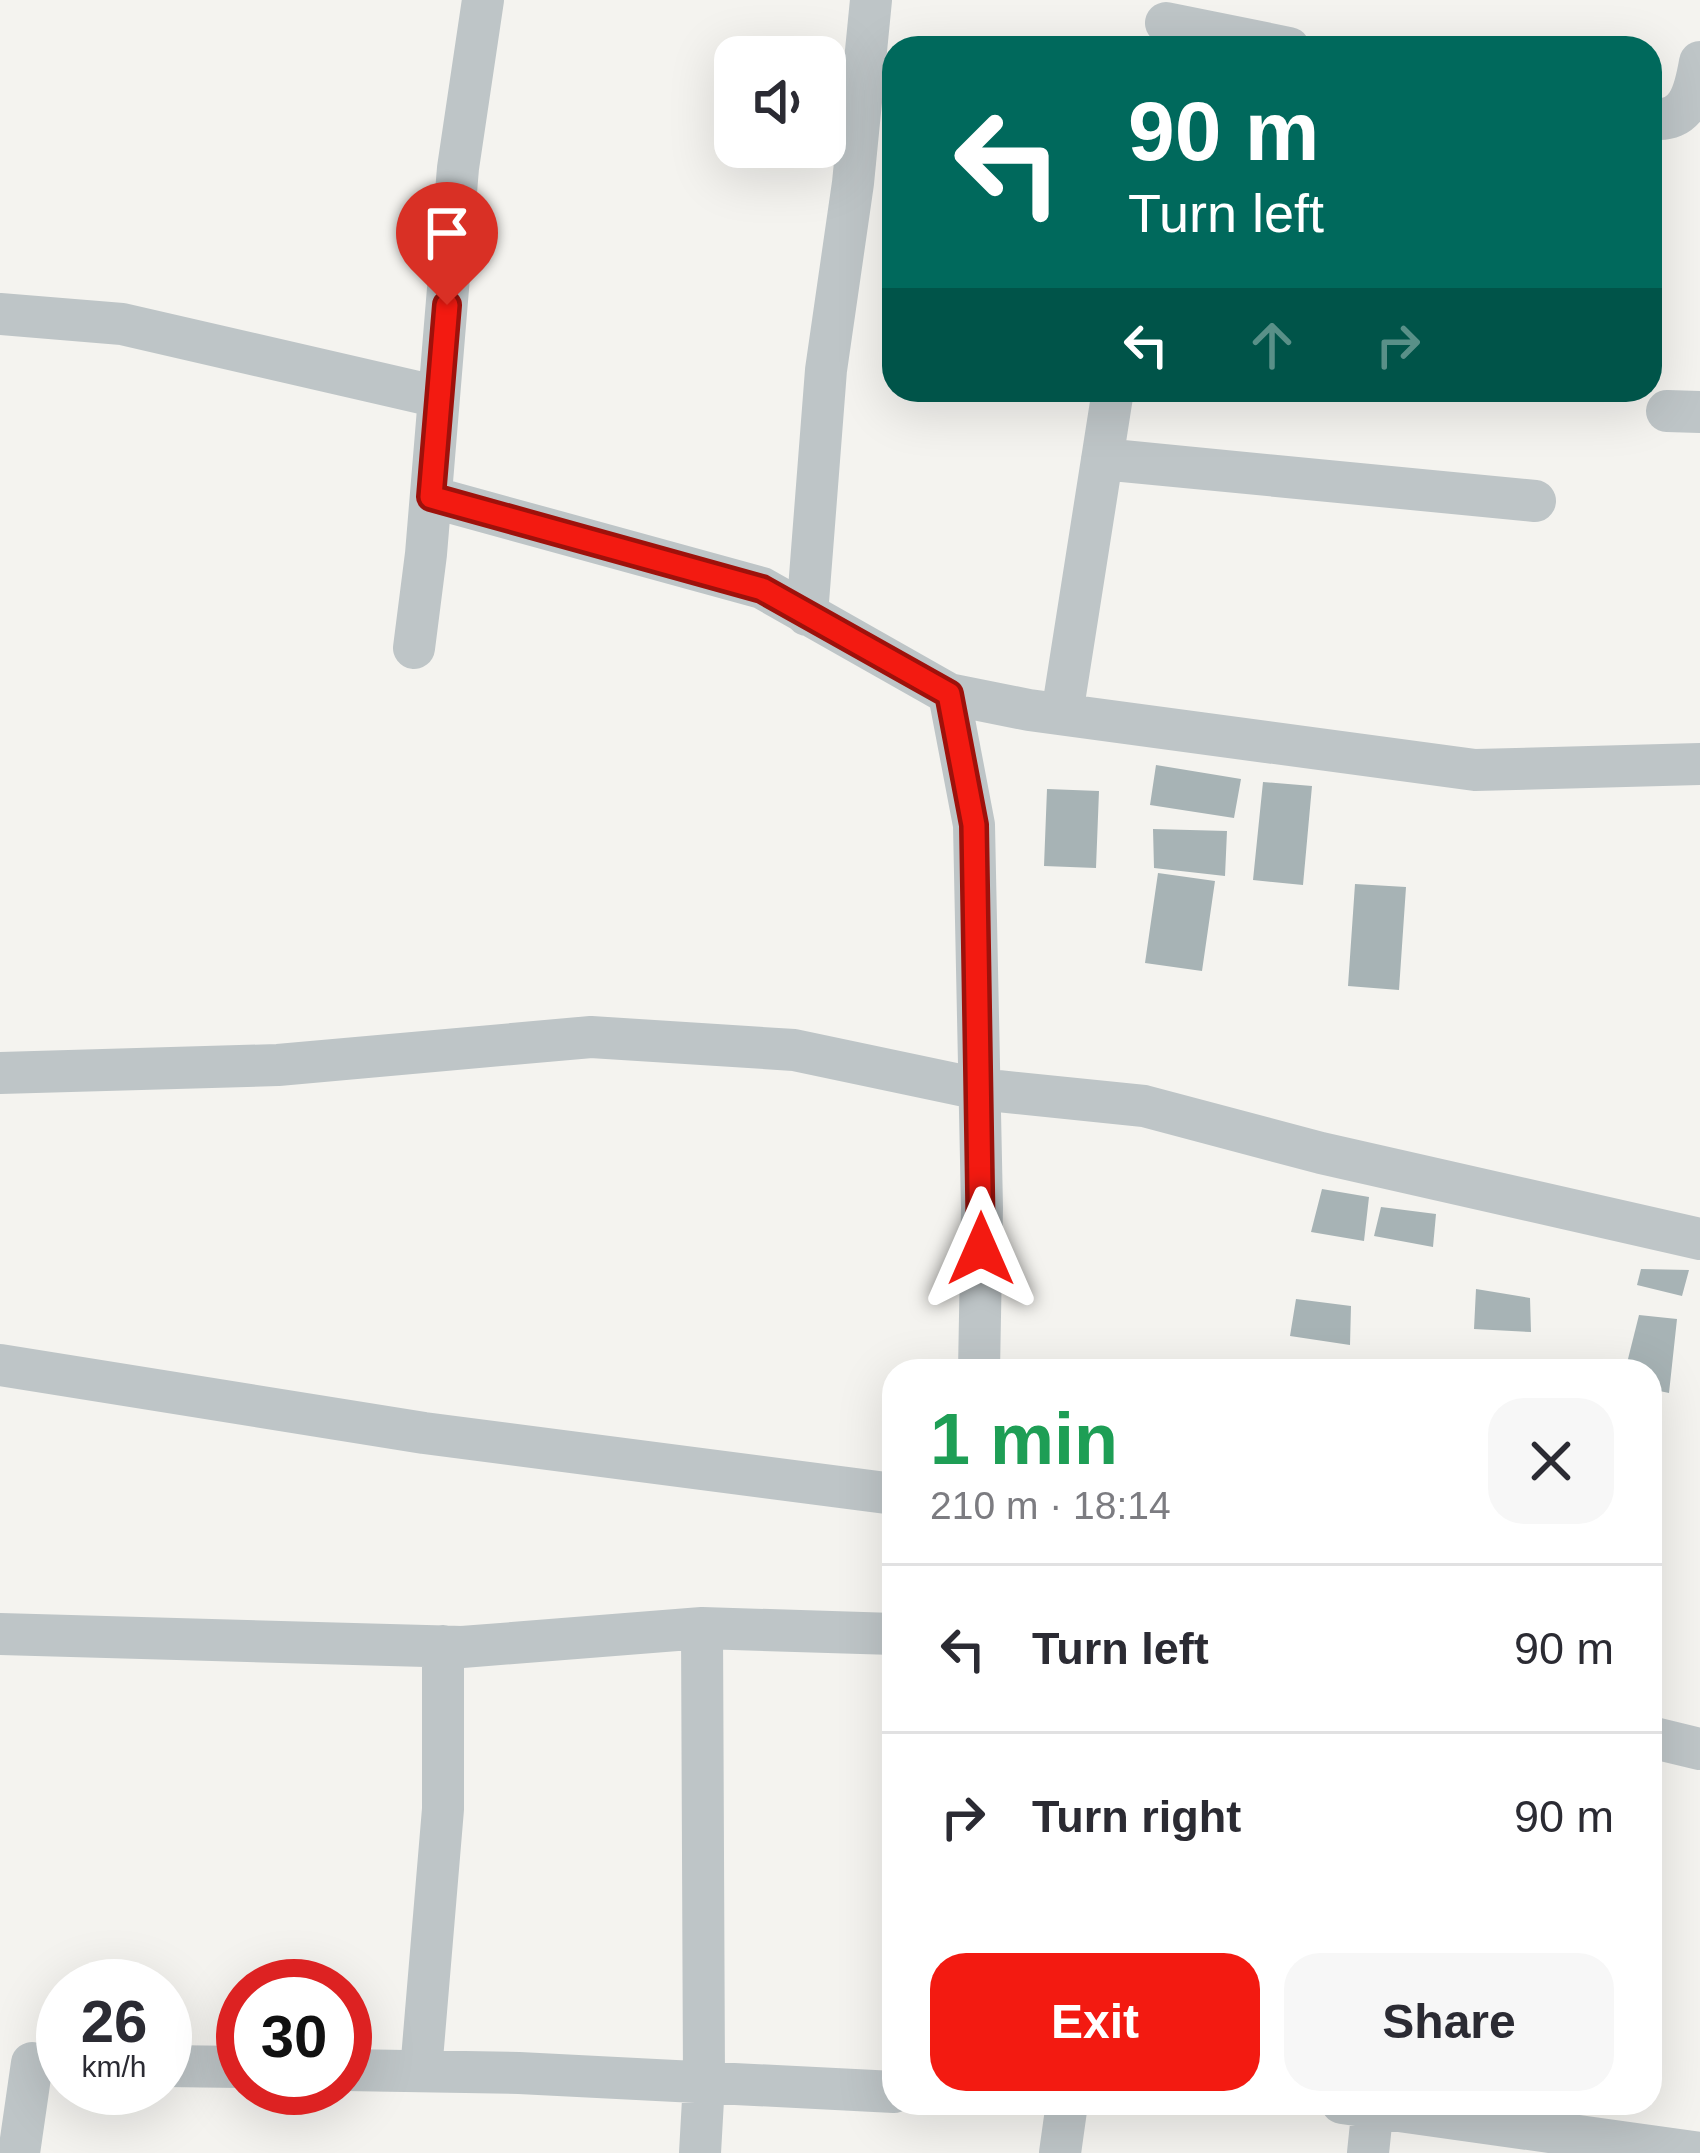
<!DOCTYPE html>
<html lang="en">
<head>
<meta charset="utf-8">
<style>
  body { margin:0; font-family:Helvetica,sans-serif; background:#f7f7f7; color:#2b2b33; height:100vh; display:flex; flex-direction:column; font-size:45px; white-space:nowrap }
  * { box-sizing:border-box; margin:0 }
  p { font-size:39px; color:#7c7c81 }
  .icon { flex:none; width:66px; height:66px; fill:none; stroke:currentColor; stroke-width:2; stroke-linecap:round; stroke-linejoin:round }
  .map { position:relative; flex:1; overflow:hidden }
  .panel { position:absolute; left:882px; top:1359px; width:780px; height:756px; display:flex; flex-direction:column; background:#fff; border-radius:36px; box-shadow:0 12px 48px #0002 }
  .panel>* { flex:none }
  .banner { position:absolute; left:882px; top:36px; width:780px; height:366px; border-radius:36px; box-shadow:0 12px 48px #0002; background:#00695c; color:#fff; overflow:hidden }
  .fabs { position:absolute; left:714px; top:36px; display:grid; gap:24px }
  .fabs a { display:grid; place-items:center; width:132px; height:132px; border-radius:24px; background:#fff; box-shadow:0 12px 48px #0002; font-size:60px }
  .speed { position:absolute; left:36px; top:1959px; display:flex; gap:24px; font-size:60px; font-weight:700; text-align:center }
  .speed>* { display:grid; place-content:center; width:156px; height:156px; border-radius:50%; background:#fff; box-shadow:0 12px 48px #0002; line-height:1 }
  .speed small { font-size:30px; font-weight:400 }
  .speed .limit { border:18px solid #d22; background:#fff; color:#111 }
  .pin { position:absolute; display:grid; place-items:center; width:102px; height:102px; color:#fff; margin:-123px -51px; border-radius:50% 50% 50% 0; rotate:-45deg; box-shadow:0 0 12px #0007 }
  .pin .icon { rotate:45deg }
  .me { position:absolute; width:132px; margin:-66px; rotate:0deg; stroke-linejoin:round; filter:drop-shadow(0 0 9px #0008) }
  .turn { display:flex; align-items:center; gap:42px; height:252px; padding:0 48px; font-size:54px }
  .turn .icon { width:156px; height:156px; stroke-width:2.5 }
  .turn b { display:block; font-size:84px; line-height:102px }
  .lanes { display:flex; align-items:center; height:114px; padding:0 48px; background:#0003; justify-content:center; gap:60px; direction:ltr }
  .lanes .off { opacity:.35 }
  .round { display:grid; place-items:center; flex:none; width:126px; height:126px; border-radius:36px; background:#f7f7f7 }
  .head { display:flex; align-items:center; justify-content:space-between; height:204px; padding:0 48px }
  h1 { font-size:72px; font-weight:800; line-height:90px; color:#1e9e55 }
  .button { display:flex; gap:24px; margin-top:auto; padding:24px 48px }
  .button a { flex:1; height:138px; border-radius:36px; background:#f31a11; color:#fff; font-size:48px; font-weight:800; line-height:138px; text-align:center }
  .button a+a { background:#f7f7f7; color:#2b2b33 }
  ul { padding:0; list-style:none }
  li { display:flex; align-items:center; gap:36px; height:168px; padding:0 48px; border-top:3px solid #e1e1e2 }
  li div { flex:1 }
  li b { display:block; font-size:45px }
  li em { font-style:normal }
  .map>svg:first-child { display:block }
  .building { fill:#a7b3b5 }
  .lines { fill:none; stroke-linecap:round; stroke-linejoin:round }
  .minor { stroke:#bec5c7; stroke-width:42 }
  .route-casing { stroke:#9e110b; stroke-width:30 }
  .route { stroke:#f31a11; stroke-width:21 }
</style>
</head>
<body>
<div class="map">
<svg width="1700" height="2153" viewBox="0 0 1700 2153">
  <rect width="100%" height="100%" fill="#f4f3ef"/>
  <path class="building" d="M1156,765L1241,779L1234,818L1150,805Z
    M1263,782L1312,786L1303,885L1253,880Z
    M1047,789L1099,791L1096,868L1044,866Z
    M1153,829L1227,831L1225,876L1154,868Z
    M1158,873L1215,881L1202,971L1145,963Z
    M1355,884L1406,887L1399,990L1348,986Z
    M1322,1189L1369,1197L1364,1241L1311,1232Z
    M1381,1207L1436,1214L1433,1247L1374,1236Z
    M1641,1269L1689,1270L1682,1296L1637,1285Z
    M1476,1289L1530,1298L1531,1332L1474,1329Z
    M1296,1299L1351,1306L1350,1345L1290,1336Z
    M1639,1315L1677,1319L1669,1393L1650,1389V1371H1625Z"/>
  <g class="lines">
    <path class="minor" d="M1166,23L1289,48
      M1650,118C1688,125 1695,91 1700,62
      M0,314L122,324L439,397
      M1667,411L1700,412
      M1102,459L1535,501
      M431,497L762,588L949,694L974,825L982,1208L979,1371
      M807,615L826,370L853,183L871,0
      M414,648L426,554L458,168L483,0
      M949,694L1029,710L1475,770L1700,764
      M1062,714L1113,390
      M0,1073L278,1065L591,1037L794,1050L979,1089L1144,1106L1321,1153L1700,1239
      M0,1365L424,1433L894,1494
      M0,1634L462,1647L702,1628L894,1634
      M1650,1737L1700,1749
      M165,2066L243,2067
      M345,2070L519,2073L894,2092
      M421,2071L443,1809V1646
      M1342,2103L1700,2153
      M19,2153L32,2063
      M700,2153L704,2082L702,1628
      M1060,2153L1067,2103
      M1368,2153L1373,2105"/>
  </g>
  <g class="lines">
    <g class="route-casing">
      <path id="route" d="M447,305L431,497L762,589L949,694L974,825L981,1249"/>
    </g>
    <use href="#route" class="route"/>
  </g>
</svg>
<div class="fabs">
<a><svg class="icon" aria-label="sound" viewBox="0 0 24 24"><path d="M4 9h4l5-4v14l-5-4H4zM17 9q2 3 0 6"/></svg></a>
</div>
<div class="speed"><div>26<small>km/h</small></div><div class="limit">30</div></div>
<div class="pin" style="left:447px;top:305px;background:#d93025"><svg class="icon" aria-label="arrive" viewBox="0 0 24 24"><path d="M6 21V4h12l-3 4 3 4H6"/></svg></div>
<svg class="me" style="left:981px;top:1249px" viewBox="-20 -20 40 40"><path d="M0-17L14 15 0 8-14 15z" fill="#f31a11" stroke="#fff" stroke-width="4"/></svg>
<div class="banner">
<div class="turn"><svg class="icon" aria-label="left" viewBox="0 0 24 24"><path d="M17 20v-9H6M10 6l-5 5 5 5"/></svg><div><b>90 m</b>Turn left</div></div>
<div class="lanes"><svg class="icon" aria-label="left" viewBox="0 0 24 24"><path d="M17 20v-9H6M10 6l-5 5 5 5"/></svg><svg class="icon off" aria-label="ahead" viewBox="0 0 24 24"><path d="M12 20V5M6 11l6-6 6 6"/></svg><svg class="icon off" aria-label="right" viewBox="0 0 24 24"><path d="M7 20v-9h11M14 6l5 5-5 5"/></svg></div>
</div>
<section class="panel">
<div class="head"><div><h1>1 min</h1><p>210 m · 18:14</p></div><a class="round"><svg class="icon" aria-label="close" viewBox="0 0 24 24"><path d="M6 6l12 12M18 6L6 18"/></svg></a></div>
<ul>
<li><svg class="icon" aria-label="left" viewBox="0 0 24 24"><path d="M17 20v-9H6M10 6l-5 5 5 5"/></svg><div><b>Turn left</b></div><em>90 m</em></li>
<li><svg class="icon" aria-label="right" viewBox="0 0 24 24"><path d="M7 20v-9h11M14 6l5 5-5 5"/></svg><div><b>Turn right</b></div><em>90 m</em></li>
</ul>
<div class="button"><a>Exit</a><a>Share</a></div>
</section>
</div>
</body>
</html>
